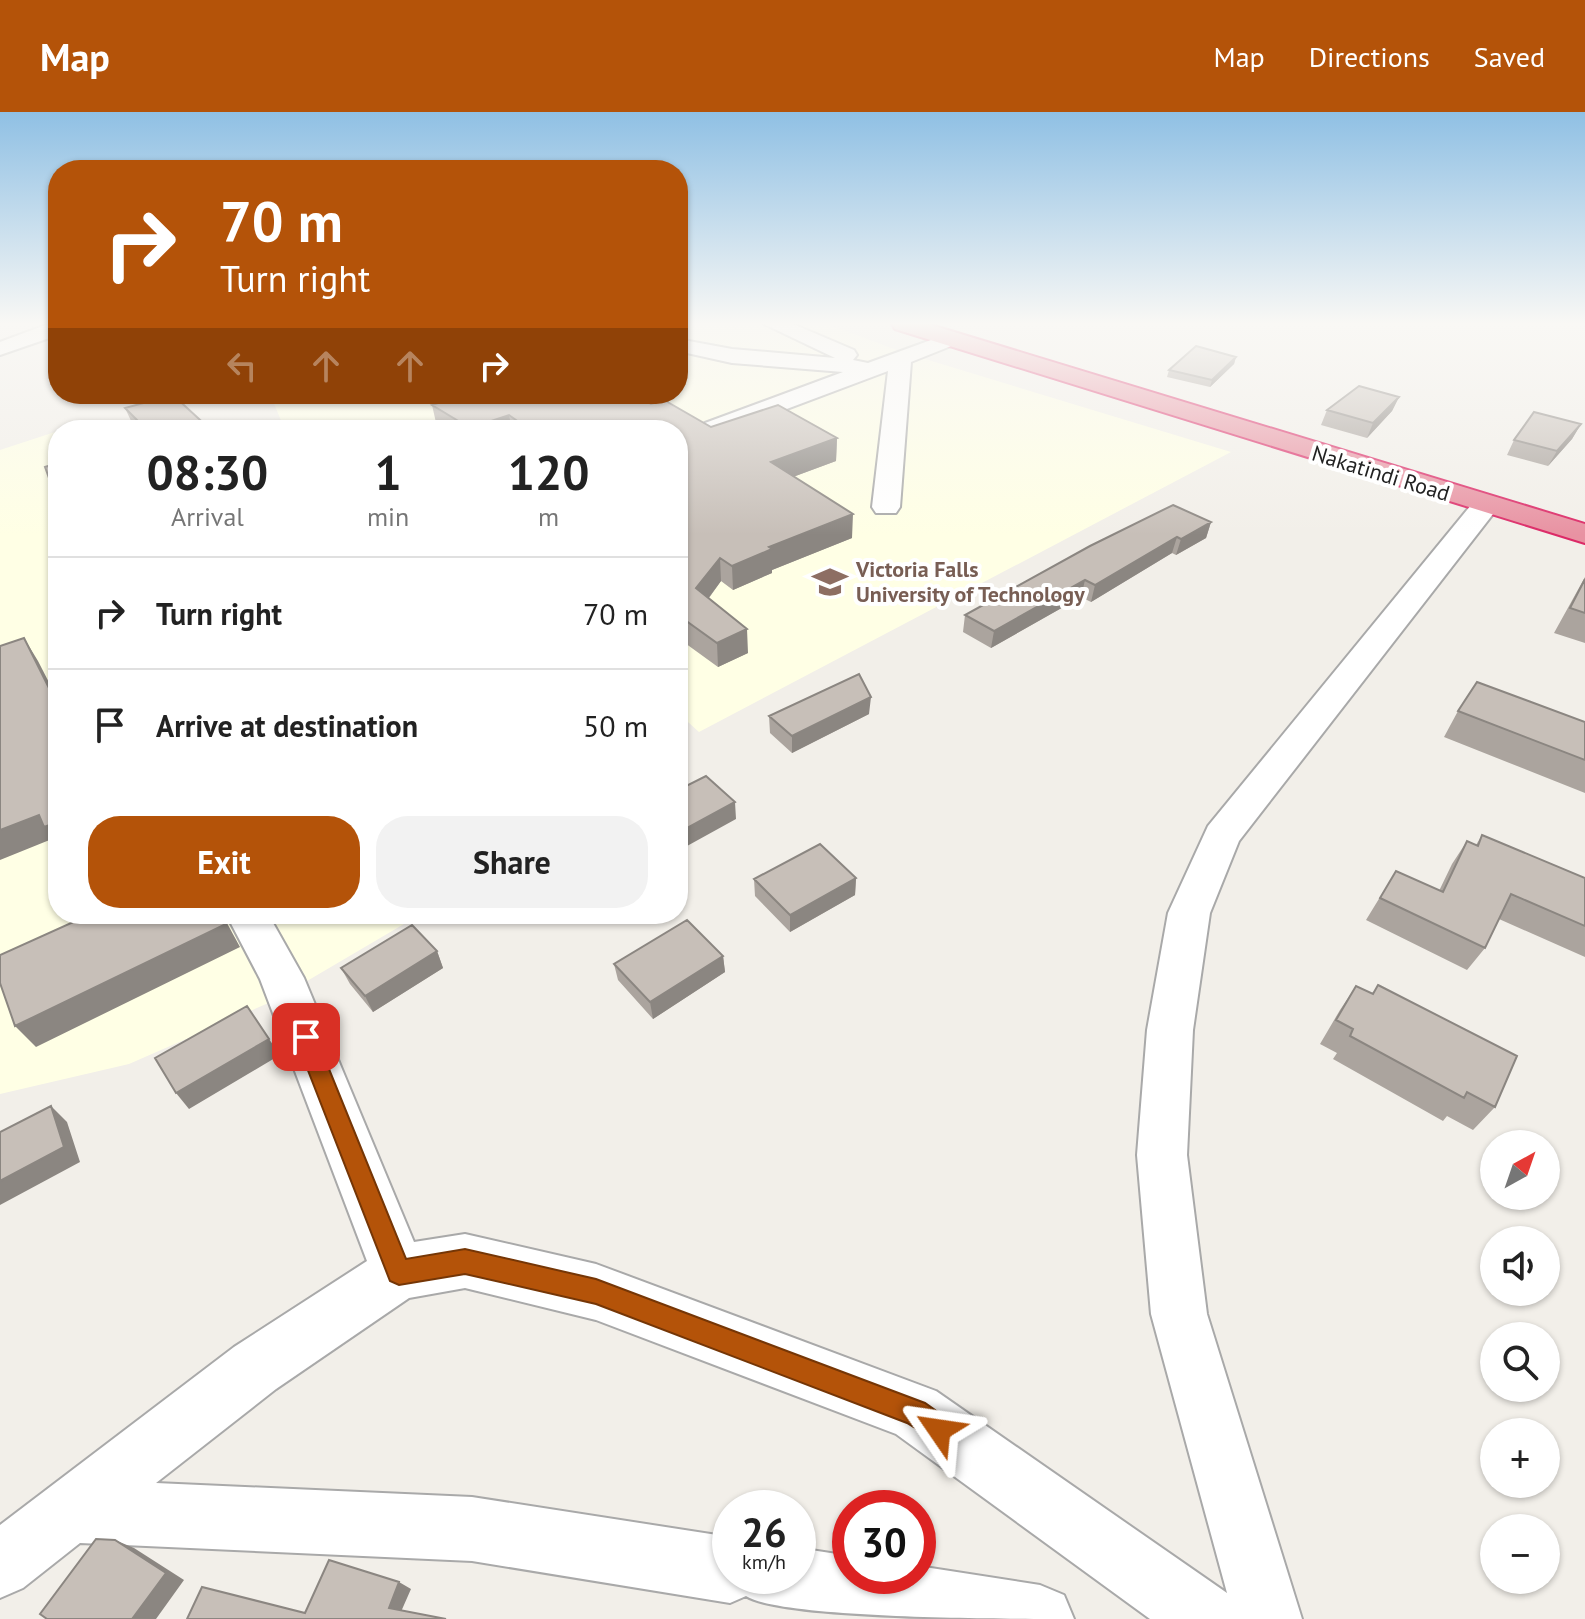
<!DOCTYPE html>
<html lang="en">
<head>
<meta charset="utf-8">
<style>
  body { margin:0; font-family:"PT Sans",sans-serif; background:#f2f2f2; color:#222; height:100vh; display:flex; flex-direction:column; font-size:30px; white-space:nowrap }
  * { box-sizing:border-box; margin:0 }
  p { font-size:26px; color:#767676 }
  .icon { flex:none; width:44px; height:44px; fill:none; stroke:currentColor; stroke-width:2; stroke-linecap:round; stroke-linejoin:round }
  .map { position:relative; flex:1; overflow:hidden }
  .side { position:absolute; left:48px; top:308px; width:640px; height:504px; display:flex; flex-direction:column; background:#fff; border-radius:32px; box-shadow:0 2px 6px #0004 }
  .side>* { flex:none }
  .hud { position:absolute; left:48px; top:48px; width:640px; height:244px; border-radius:32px; box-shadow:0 2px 6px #0004; background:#b45309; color:#fff; overflow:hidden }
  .needle { width:52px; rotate:40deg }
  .tools { position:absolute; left:1480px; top:1018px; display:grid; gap:16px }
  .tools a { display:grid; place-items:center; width:80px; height:80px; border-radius:50%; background:#fff; box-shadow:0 2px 6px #0004; font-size:40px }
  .speed { position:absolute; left:712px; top:1378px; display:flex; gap:16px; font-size:40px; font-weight:700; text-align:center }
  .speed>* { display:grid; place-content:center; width:104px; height:104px; border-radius:50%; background:#fff; box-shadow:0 2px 6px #0004; line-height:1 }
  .speed small { font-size:20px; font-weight:400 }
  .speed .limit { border:12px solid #d22; background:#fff; color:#111 }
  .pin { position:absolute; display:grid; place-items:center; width:68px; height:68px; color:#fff; margin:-34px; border-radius:16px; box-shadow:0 4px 12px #0006 }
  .me { position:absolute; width:88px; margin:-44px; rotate:302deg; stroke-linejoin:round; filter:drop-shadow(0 0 6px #0008) }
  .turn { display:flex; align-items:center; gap:28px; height:168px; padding:0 40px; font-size:36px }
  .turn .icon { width:104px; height:104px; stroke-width:2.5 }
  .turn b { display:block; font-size:56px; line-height:68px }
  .lanes { display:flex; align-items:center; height:76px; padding:0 40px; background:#0003; justify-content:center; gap:40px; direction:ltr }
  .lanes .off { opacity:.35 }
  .eta { display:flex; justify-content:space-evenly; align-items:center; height:136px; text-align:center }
  .eta b { font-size:48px; font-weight:700; line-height:56px }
  .button { display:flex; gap:16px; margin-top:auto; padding:16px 40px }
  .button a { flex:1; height:92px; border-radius:32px; background:#b45309; color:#fff; font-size:32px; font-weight:700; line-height:92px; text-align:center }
  .button a+a { background:#f2f2f2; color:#222 }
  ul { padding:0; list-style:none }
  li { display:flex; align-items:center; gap:24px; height:112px; padding:0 40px; border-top:2px solid #e0e0e0 }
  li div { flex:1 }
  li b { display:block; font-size:30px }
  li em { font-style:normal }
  header { display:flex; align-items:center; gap:48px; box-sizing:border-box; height:112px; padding:0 40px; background:#b45309; color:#fff }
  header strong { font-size:38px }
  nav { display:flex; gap:44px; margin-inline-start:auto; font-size:28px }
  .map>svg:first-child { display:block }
  .education { fill:#ffffe5 }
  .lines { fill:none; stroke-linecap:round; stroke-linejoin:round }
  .minor-casing { stroke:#a9a9a9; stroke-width:4 }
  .highway-casing { stroke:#dc2a67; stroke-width:4 }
  .minor { fill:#fff; fill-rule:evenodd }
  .highway { fill:#e892a2; fill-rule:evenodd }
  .wall { fill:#aba49e }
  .shaded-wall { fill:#8b8681 }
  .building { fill:#c7bfb8; stroke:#8b8681; stroke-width:2 }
  .route { fill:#b45309; stroke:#753606; stroke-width:2 }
  .labels { text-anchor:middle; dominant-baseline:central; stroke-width:8; stroke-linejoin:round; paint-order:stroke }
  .far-street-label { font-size:22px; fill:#222; stroke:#fff }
  .far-education-label { font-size:22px; font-weight:bold; fill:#785e54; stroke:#fff; text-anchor:start }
</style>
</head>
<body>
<header>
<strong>Map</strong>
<nav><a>Map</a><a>Directions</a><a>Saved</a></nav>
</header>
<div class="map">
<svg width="1585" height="1507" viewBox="0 0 1585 1507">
  <rect width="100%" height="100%" fill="#f2efe9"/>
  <path class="education" d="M678,212H827L902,240L1231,340L699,620L678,601V318H285L270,282H678Z
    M58,319V802H421L273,889L129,952L0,982V338Z"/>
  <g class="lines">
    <g class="minor-casing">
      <path id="minor" d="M48,212H58V223L0,243V230Z
        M764,212H793L854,238L857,243L853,248L868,251L942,224H956L960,228L956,232L911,250L900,395L896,401H876L872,395L888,259L723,321H705L702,316L705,311L843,260L732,251L678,239V227L732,237L835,246Z
        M1486,385L1496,387L1500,393L1239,729L1210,801L1193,918L1187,1043L1207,1202L1302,1507H1150L896,1322L596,1208L465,1176L409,1186L276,1277L156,1371L472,1385L730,1425V1464H798V1436L850,1444V1464H918V1454L1040,1473L1064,1483L1074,1507C1015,1507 780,1507 746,1484L730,1491L472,1449L80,1431L23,1476L0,1486V1413L234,1235L367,1149L260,867L226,802H268L304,866L414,1130L465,1122L596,1152L936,1279L1227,1481L1151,1202L1137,1043L1147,918L1168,801L1208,714L1476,387Z"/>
    </g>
    <g class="highway-casing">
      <path id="highway" d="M892,212H928L1585,412V431L895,217Z"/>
    </g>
    <use href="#minor" class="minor"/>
    <use href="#highway" class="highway"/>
  </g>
  <path class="wall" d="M1236,245L1234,252L1210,275L1167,265L1169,258Z
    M1399,285L1392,299L1367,326L1321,313L1327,298Z
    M651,292L711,315L837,326L836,349L793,365L852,426L772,458V461L733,478L721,469L709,486L748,541L718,555L678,526V318H442L437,315L432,293Z
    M125,296L211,318H139L132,311Z
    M1581,312L1572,327L1548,354L1507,343L1514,328Z
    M1211,410L1206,426L1176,443L1172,441L1091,490L1081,485L991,536L963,520L965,503Z
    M1585,465V531L1554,521Z
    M1458,599L1585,610V681L1444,625Z
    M869,602L792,641L770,621L769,604Z
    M1482,723L1585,766V845L1499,807L1485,836L1467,858L1366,808L1396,759L1439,779L1452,752L1467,729L1476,733Z
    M856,766L855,783L790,820L755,784L754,767Z
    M437,839L443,856L373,900L350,872L341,856Z
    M723,844L725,860L653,907L618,868L614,852Z
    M1378,873L1495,995L1473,1018L1447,1004L1443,1009L1333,947L1337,941L1320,932L1340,898L1356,874L1372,882Z"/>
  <path class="shaded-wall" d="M1236,245L1234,252L1210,275L1212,268Z
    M1399,285L1392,299L1367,326L1373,311Z
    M509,303L512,318H470V316Z
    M1581,312L1572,327L1548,354L1557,339Z
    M837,326L836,349L771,373V350Z
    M853,402L852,426L772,458V461L733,478L732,454L769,435Z
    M1211,410L1206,426L1176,443L1181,427Z
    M1177,425L1172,441L1091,490L1095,473Z
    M720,446L721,469L698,500L696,476Z
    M1085,468L1081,485L991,536L994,519Z
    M747,517L748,541L718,555L717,531Z
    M24,526L38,549L58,588V594Z
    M871,585L869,602L792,641V624Z
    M735,690L736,707L678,739V721Z
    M39,703L55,711L58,715V734L52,727L0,748V718Z
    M856,766L855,783L790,820V803Z
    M148,802H154L166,831L150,808Z
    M220,802H222L240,835L36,935L15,914Z
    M533,802H545L535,808Z
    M437,839L443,856L373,900L365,884Z
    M723,844L725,860L653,907L650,890Z
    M269,927L280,943L189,997L176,981Z
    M51,994L67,1010L80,1050L0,1093V1069Z
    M115,1428L134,1436L184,1468L156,1507H132Z
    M399,1470L411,1477L400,1502L389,1496Z"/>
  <path class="building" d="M1196,234L1236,245L1212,268L1169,258Z
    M1359,274L1399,285L1373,311L1327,298Z
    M466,282H634L651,292L664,288L711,315L778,293L837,326L771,350L853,402L769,435L772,437L732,454L720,446L696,476L747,517L717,531L678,503V405L683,403L678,400V318H530L509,303L470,316L432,293Z
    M173,283L211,318H147L125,296Z
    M1534,300L1581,312L1557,339L1514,328Z
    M58,351V391L45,355Z
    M1173,393L1211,410L1181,427L1177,425L1095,473L1085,468L994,519L965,503L1090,434Z
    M1585,467V501L1570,496Z
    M24,526L58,594V718L55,711L44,715L39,703L0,718V534Z
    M859,562L871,585L792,624L769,604Z
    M1477,570L1585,610V648L1458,599Z
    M706,664L735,690L678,721V678Z
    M1482,723L1585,766V814L1511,782L1485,836L1380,786L1396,759L1443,780L1467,729L1478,734Z
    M820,732L856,766L790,803L754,767Z
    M91,802H148L150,808L164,802H220L226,812L15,914L0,871V843Z
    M687,808L723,844L650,890L614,852Z
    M412,813L437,839L365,884L341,856Z
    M1378,873L1517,944L1495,995L1467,980L1464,986L1350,924L1353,917L1336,908L1356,874L1373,882Z
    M247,894L269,927L176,981L155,946Z
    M51,994L64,1035L0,1069V1020Z
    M96,1427L115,1428L166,1461L132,1507H47L40,1502Z
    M329,1448L399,1470L389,1496L446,1507H187L202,1475L305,1501Z"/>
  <linearGradient id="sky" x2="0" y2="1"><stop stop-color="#8fc0e4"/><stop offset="0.5" stop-color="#f9f8f5"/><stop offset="1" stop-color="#f9f8f5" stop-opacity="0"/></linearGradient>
  <rect width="1585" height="423" fill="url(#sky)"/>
  <path class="route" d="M306,916L313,919L316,925L406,1147L465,1137L596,1167L925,1291L949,1308L953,1318L949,1327L939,1331L907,1311L596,1192L465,1162L399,1173L390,1169L295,925L298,919Z"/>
  <defs>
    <g id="university-bare" transform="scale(2.76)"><path d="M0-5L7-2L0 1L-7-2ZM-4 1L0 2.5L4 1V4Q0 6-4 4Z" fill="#8d6e63" stroke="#fff" stroke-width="2.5" paint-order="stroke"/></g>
  </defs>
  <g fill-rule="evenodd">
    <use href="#university-bare" x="830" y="470"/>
  </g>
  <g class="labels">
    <g class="far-street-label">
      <text transform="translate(1381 361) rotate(17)">Nakatindi Road</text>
    </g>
    <g class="far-education-label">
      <text x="856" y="457">Victoria Falls<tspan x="856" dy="25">University of Technology</tspan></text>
    </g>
  </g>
</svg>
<div class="tools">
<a><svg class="needle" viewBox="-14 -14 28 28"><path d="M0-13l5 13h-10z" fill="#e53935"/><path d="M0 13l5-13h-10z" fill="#767676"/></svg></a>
<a><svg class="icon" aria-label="sound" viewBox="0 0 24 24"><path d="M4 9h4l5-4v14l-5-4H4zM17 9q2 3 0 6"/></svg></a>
<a><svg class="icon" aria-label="search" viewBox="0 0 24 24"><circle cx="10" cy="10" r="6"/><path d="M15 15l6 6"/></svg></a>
<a>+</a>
<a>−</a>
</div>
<div class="speed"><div>26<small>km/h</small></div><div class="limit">30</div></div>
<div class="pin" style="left:306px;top:925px;background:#d93025"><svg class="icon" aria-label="arrive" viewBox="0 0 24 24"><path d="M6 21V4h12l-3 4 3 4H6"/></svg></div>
<svg class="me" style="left:939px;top:1318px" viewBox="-20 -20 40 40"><path d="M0-17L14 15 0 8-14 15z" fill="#b45309" stroke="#fff" stroke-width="4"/></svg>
<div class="hud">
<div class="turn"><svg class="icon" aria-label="right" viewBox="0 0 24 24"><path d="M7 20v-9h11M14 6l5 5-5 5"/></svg><div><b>70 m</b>Turn right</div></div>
<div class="lanes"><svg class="icon off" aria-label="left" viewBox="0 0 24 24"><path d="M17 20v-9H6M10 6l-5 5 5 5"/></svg><svg class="icon off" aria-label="ahead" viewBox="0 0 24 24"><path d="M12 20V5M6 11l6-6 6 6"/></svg><svg class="icon off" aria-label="ahead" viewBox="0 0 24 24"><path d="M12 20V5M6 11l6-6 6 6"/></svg><svg class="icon" aria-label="right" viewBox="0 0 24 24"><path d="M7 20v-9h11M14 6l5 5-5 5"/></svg></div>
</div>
<section class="side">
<div class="eta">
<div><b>08:30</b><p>Arrival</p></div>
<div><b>1</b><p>min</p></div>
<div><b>120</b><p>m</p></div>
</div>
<ul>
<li><svg class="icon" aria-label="right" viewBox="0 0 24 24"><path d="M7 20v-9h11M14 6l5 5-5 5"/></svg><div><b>Turn right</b></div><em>70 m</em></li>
<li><svg class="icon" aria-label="arrive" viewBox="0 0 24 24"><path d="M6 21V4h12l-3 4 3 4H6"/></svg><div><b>Arrive at destination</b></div><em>50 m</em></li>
</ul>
<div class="button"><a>Exit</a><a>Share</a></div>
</section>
</div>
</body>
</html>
